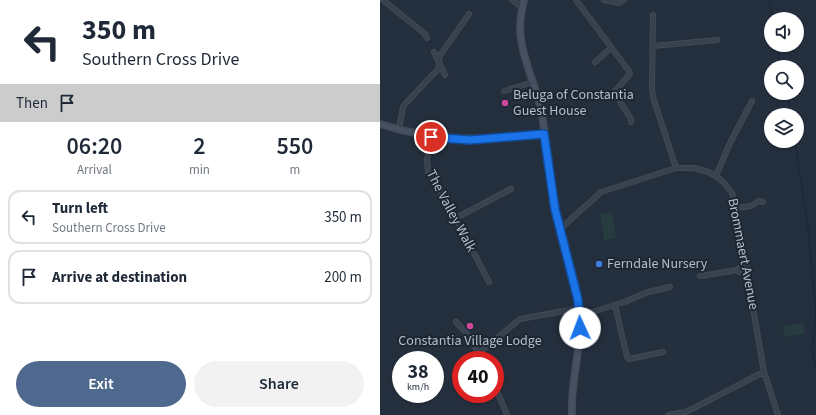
<!DOCTYPE html>
<html lang="en">
<head>
<meta charset="utf-8">
<style>
  body { margin:0; font-family:"Source Sans 3",sans-serif; background:#f2f2f3; color:#1f2937; height:100vh; display:flex; flex-direction:column; font-size:15px; white-space:nowrap }
  * { box-sizing:border-box; margin:0 }
  p { font-size:13px; color:#747a83 }
  .icon { flex:none; width:22px; height:22px; fill:none; stroke:currentColor; stroke-width:2; stroke-linecap:round; stroke-linejoin:round }
  .map { position:relative; flex:1; overflow:hidden }
  .side { display:flex; flex-direction:column; background:#fff; width:380px }
  .side>* { flex:none }
  .guide { background:#fff; color:#1f2937; overflow:hidden }
  .buttons { position:absolute; left:384px; top:12px; display:grid; gap:8px }
  .buttons a { display:grid; place-items:center; width:40px; height:40px; border-radius:50%; background:#fff; box-shadow:0 1px 3px #0004; font-size:20px }
  .speed { position:absolute; left:12px; top:351px; display:flex; gap:8px; font-size:20px; font-weight:700; text-align:center }
  .speed>* { display:grid; place-content:center; width:52px; height:52px; border-radius:50%; background:#fff; box-shadow:0 1px 3px #0004; line-height:1 }
  .speed small { font-size:10px; font-weight:400 }
  .speed .limit { border:6px solid #d22; background:#fff; color:#111 }
  .pin { position:absolute; display:grid; place-items:center; width:34px; height:34px; color:#fff; margin:-17px; border:2px solid #fff; border-radius:50%; box-shadow:0 1px 4px #0007 }
  .me { position:absolute; width:44px; margin:-22px; rotate:358deg; stroke-linejoin:round; filter:drop-shadow(0 0 3px #0008) }
  .turn { display:flex; align-items:center; gap:14px; height:84px; padding:0 16px; font-size:18px }
  .turn .icon { width:52px; height:52px; stroke-width:2.5 }
  .turn b { display:block; font-size:28px; line-height:34px }
  .then { display:flex; align-items:center; height:38px; padding:0 16px; background:#0003; gap:8px; font-size:15px }
  .eta { display:flex; justify-content:space-evenly; align-items:center; height:68px; text-align:center }
  .eta b { font-size:24px; font-weight:600; line-height:28px }
  .action { display:flex; gap:8px; margin-top:auto; padding:8px 16px }
  .action a { flex:1; height:46px; border-radius:24px; background:#4f688e; color:#fff; font-size:16px; font-weight:600; line-height:46px; text-align:center }
  .action a+a { background:#f2f2f3; color:#1f2937 }
  ul { padding:0; list-style:none }
  li { display:flex; align-items:center; gap:12px; height:54px; margin:0 8px 6px; padding:0 8px; border:2px solid #e0e1e3; border-radius:12px }
  li div { flex:1 }
  li b { display:block; font-size:15px }
  li em { font-style:normal }
  main { display:flex; flex:1; min-height:0 }
  .map>svg:first-child { display:block }
  .green { fill:#263c3f }
  .lines { fill:none; stroke-linecap:round; stroke-linejoin:round }
  .stream { stroke:#17263c; stroke-width:1 }
  .street-casing { stroke:#414a57; stroke-width:6 }
  .secondary-casing { stroke:#414a57; stroke-width:8 }
  .street { stroke:#38414e; stroke-width:4 }
  .secondary { stroke:#465061; stroke-width:5.5 }
  .route-casing { stroke:#114b97; stroke-width:10 }
  .route { stroke:#1a73e8; stroke-width:7 }
  .hotel-dot { fill:#d1479c; stroke:#1d2633; stroke-width:1.5 }
  .shop-dot { fill:#3f7fe0; stroke:#1d2633; stroke-width:1.5 }
  .labels { text-anchor:middle; dominant-baseline:central; stroke-width:4; stroke-linejoin:round; paint-order:stroke }
  .poi-label { font-size:14px; fill:#b4bcc9; stroke:#1d2633; text-anchor:start }
  .street-label { font-size:14px; fill:#b4bcc9; stroke:#1d2633 }
</style>
</head>
<body>
<main>
<section class="side">
<div class="guide">
<div class="turn"><svg class="icon" aria-label="left" viewBox="0 0 24 24"><path d="M17 20v-9H6M10 6l-5 5 5 5"/></svg><div><b>350 m</b>Southern Cross Drive</div></div>
<div class="then">Then<svg class="icon" aria-label="arrive" viewBox="0 0 24 24"><path d="M6 21V4h12l-3 4 3 4H6"/></svg></div>
</div>
<div class="eta">
<div><b>06:20</b><p>Arrival</p></div>
<div><b>2</b><p>min</p></div>
<div><b>550</b><p>m</p></div>
</div>
<ul>
<li><svg class="icon" aria-label="left" viewBox="0 0 24 24"><path d="M17 20v-9H6M10 6l-5 5 5 5"/></svg><div><b>Turn left</b><p>Southern Cross Drive</p></div><em>350 m</em></li>
<li><svg class="icon" aria-label="arrive" viewBox="0 0 24 24"><path d="M6 21V4h12l-3 4 3 4H6"/></svg><div><b>Arrive at destination</b></div><em>200 m</em></li>
</ul>
<div class="action"><a>Exit</a><a>Share</a></div>
</section>
<div class="map">
<svg width="436" height="415" viewBox="0 0 436 415">
  <rect width="100%" height="100%" fill="#242f3e"/>
  <path class="green" d="M232,212L236,238L224,240L220,214Z
    M423,323L425,333L405,337L403,327Z"/>
  <g class="lines">
    <path class="stream" d="M389,0L393,19
      M397,45L401,67
      M407,93L411,115
      M415,141L428,227L434,295L436,315L432,352L436,367"/>
    <g class="street-casing">
      <path id="street" d="M3,0L45,34L47,38
        M132,0L142,7
        M196,0L249,71L250,74L234,92L251,119V122
        M224,0L239,3L244,0
        M273,15L272,89L273,97L296,168
        M273,46L337,40
        M54,52L65,75
        M215,62L231,48
        M124,91L153,82
        M19,129L23,107L26,103L59,68V57L89,14
        M51,137L47,160L48,172L70,207L109,282
        M336,176L350,143L372,101
        M356,208L371,206L379,201L383,202
        M76,218L131,189
        M179,230L221,192L296,168H314L328,172L336,176L344,183L352,193L356,208L384,372L398,415
        M357,270L359,272L367,271
        M320,276L357,270L359,268L367,267
        M235,305L247,357L249,359L283,352
        M200,316L244,302L268,292L290,287
        M76,322L88,335L102,360
        M99,353L140,319L200,308
        M115,386L127,415
        M288,415L305,412L312,409L384,372"/>
    </g>
    <g class="secondary-casing">
      <path id="secondary" d="M144,0C141,12 139,26 141,39C144,63 156,86 161,109C167,142 168,176 175,209C181,242 195,273 199,306C204,342 190,379 192,415
        M0,124C59,143 104,140 164,134"/>
    </g>
    <use href="#street" class="street"/>
    <use href="#secondary" class="secondary"/>
  </g>
  <g class="lines">
    <g class="route-casing">
      <path id="route" d="M51,137L90,140L164,134L175,209L198,300L200,328"/>
    </g>
    <use href="#route" class="route"/>
  </g>
  <g class="hotel-dot">
    <circle cx="125" cy="103" r="4"/>
    <circle cx="90" cy="326" r="4"/>
  </g>
  <circle class="shop-dot" cx="219" cy="264" r="4"/>
  <g class="labels">
    <g class="poi-label">
      <text x="133" y="95">Beluga of Constantia<tspan x="133" dy="16">Guest House</tspan></text>
      <text x="227" y="264">Ferndale Nursery</text>
      <text x="90" y="341" text-anchor="middle">Constantia Village Lodge</text>
    </g>
    <g class="street-label">
      <text transform="translate(71 211) rotate(62)">The Valley Walk</text>
      <text transform="translate(363 254) rotate(79)">Brommaert Avenue</text>
    </g>
  </g>
</svg>
<div class="buttons">
<a><svg class="icon" aria-label="sound" viewBox="0 0 24 24"><path d="M4 9h4l5-4v14l-5-4H4zM17 9q2 3 0 6"/></svg></a>
<a><svg class="icon" aria-label="search" viewBox="0 0 24 24"><circle cx="10" cy="10" r="6"/><path d="M15 15l6 6"/></svg></a>
<a><svg class="icon" aria-label="layers" viewBox="0 0 24 24"><path d="M12 4l9 5-9 5-9-5zM3 14l9 5 9-5"/></svg></a>
</div>
<div class="speed"><div>38<small>km/h</small></div><div class="limit">40</div></div>
<div class="pin" style="left:51px;top:137px;background:#d93025"><svg class="icon" aria-label="arrive" viewBox="0 0 24 24"><path d="M6 21V4h12l-3 4 3 4H6"/></svg></div>
<svg class="me" style="left:200px;top:328px" viewBox="-20 -20 40 40"><circle r="19" fill="#fff"/><path d="M0-13L10 11 0 6-10 11z" fill="#1a73e8"/></svg>
</div>
</main>
</body>
</html>
